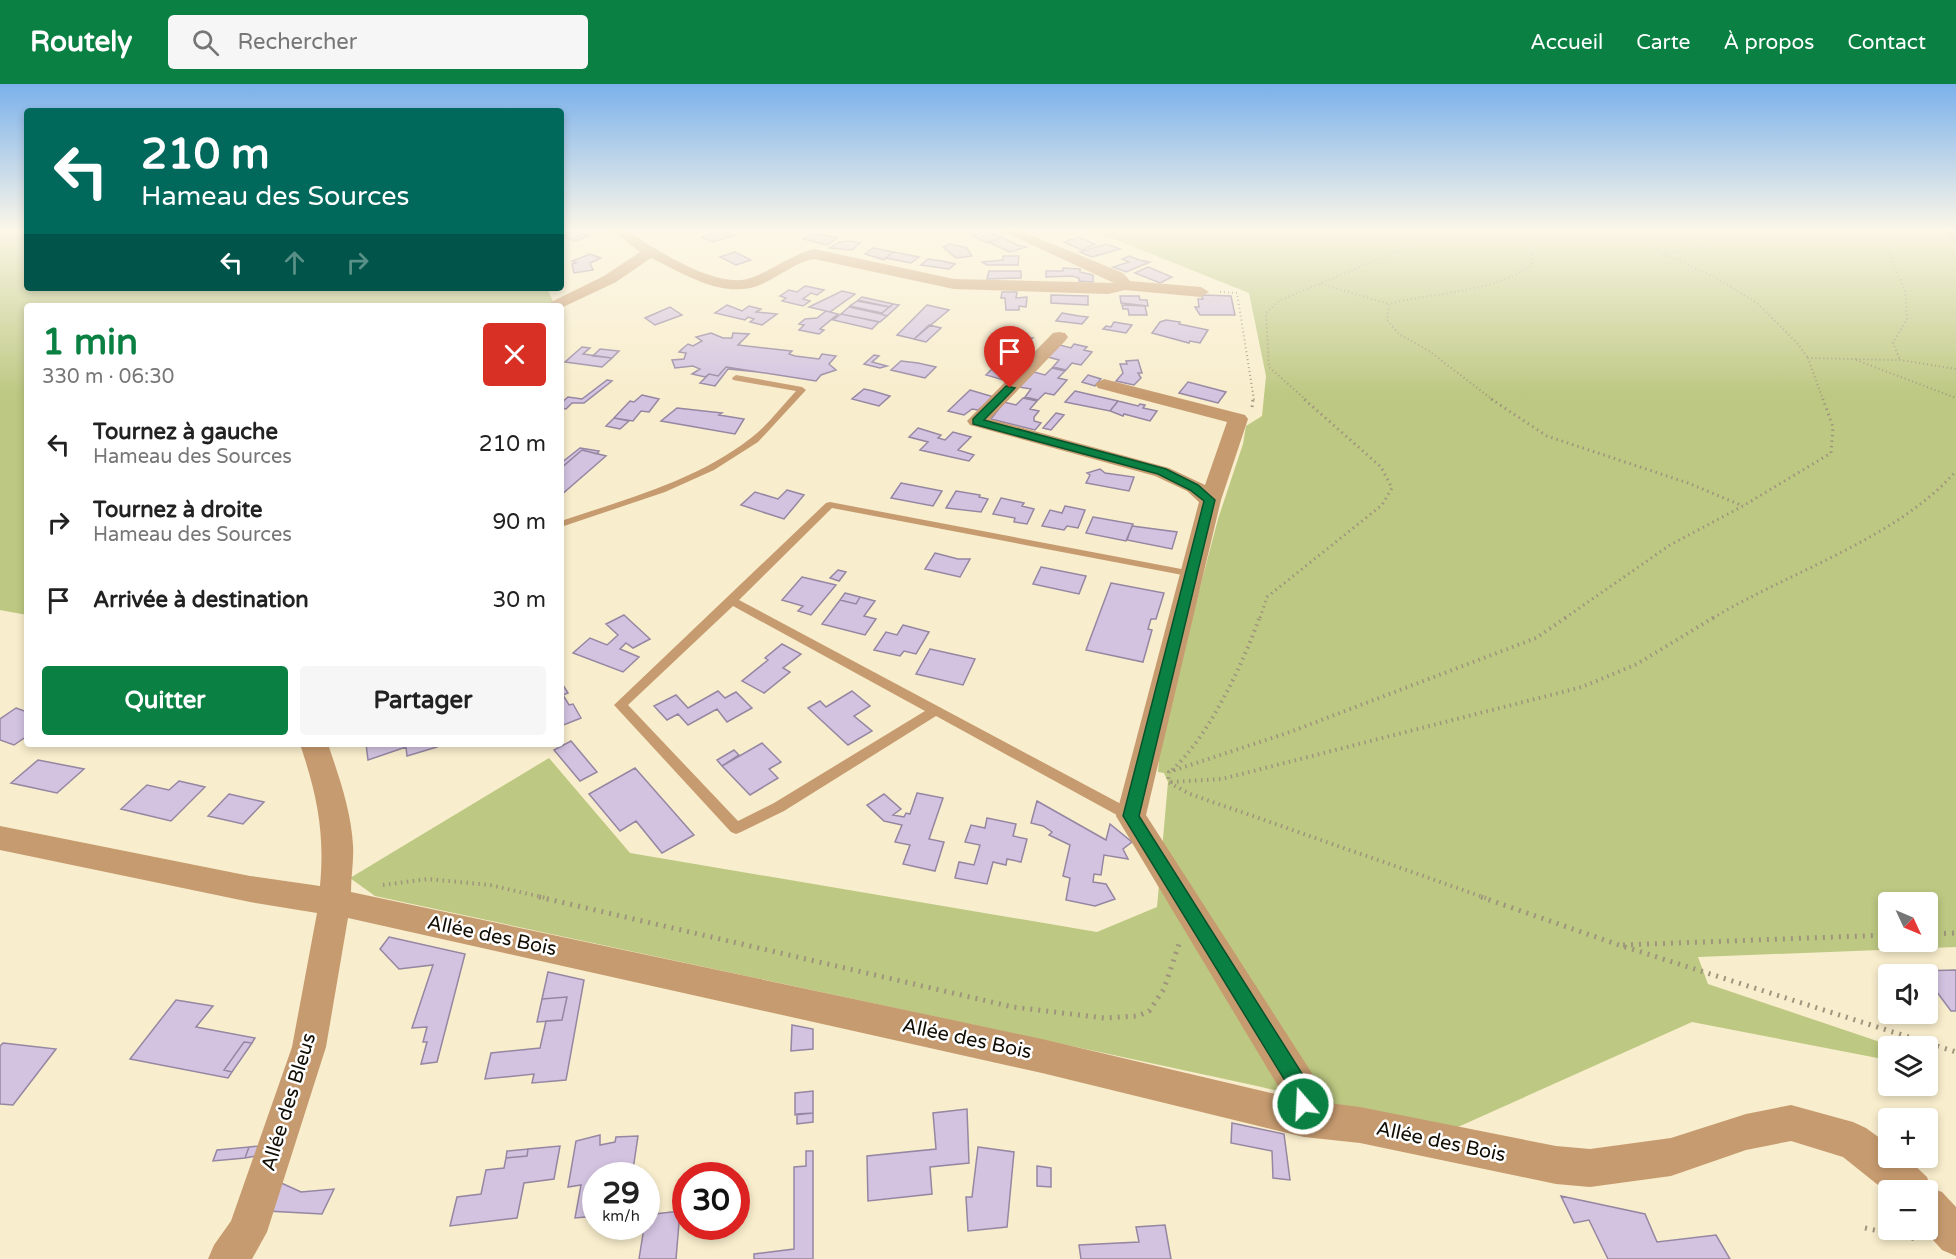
<!DOCTYPE html>
<html lang="fr">
<head>
<meta charset="utf-8">
<style>
  body { margin:0; font-family:"Varela Round",sans-serif; background:#f6f6f6; color:#222; height:100vh; display:flex; flex-direction:column; font-size:22px; white-space:nowrap }
  * { box-sizing:border-box; margin:0 }
  p { font-size:20px; color:#767676 }
  .icon { flex:none; width:33px; height:33px; fill:none; stroke:currentColor; stroke-width:2; stroke-linecap:round; stroke-linejoin:round }
  .map { position:relative; flex:1; overflow:hidden }
  .side { position:absolute; left:24px; top:219px; width:540px; height:444px; display:flex; flex-direction:column; background:#fff; border-radius:6px; box-shadow:0 3px 9px #0003 }
  .side>* { flex:none }
  .top-card { position:absolute; left:24px; top:24px; width:540px; height:183px; border-radius:6px; box-shadow:0 3px 9px #0003; background:#00695c; color:#fff; overflow:hidden }
  .needle { width:39px; rotate:134deg }
  .tools { position:absolute; left:1878px; top:808px; display:grid; gap:12px }
  .tools a { display:grid; place-items:center; width:60px; height:60px; border-radius:6px; background:#fff; box-shadow:0 3px 9px #0003; font-size:30px }
  .speed { position:absolute; left:582px; top:1078px; display:flex; gap:12px; font-size:30px; font-weight:700; text-align:center }
  .speed>* { display:grid; place-content:center; width:78px; height:78px; border-radius:50%; background:#fff; box-shadow:0 3px 9px #0003; line-height:1 }
  .speed small { font-size:15px; font-weight:400 }
  .speed .limit { border:9px solid #d22; background:#fff; color:#111 }
  .pin { position:absolute; display:grid; place-items:center; width:51px; height:51px; color:#fff; margin:-62px -26px; border-radius:50% 50% 50% 0; rotate:-45deg; box-shadow:0 0 6px #0007 }
  .pin .icon { rotate:45deg }
  .me { position:absolute; width:66px; margin:-33px; rotate:341deg; stroke-linejoin:round; filter:drop-shadow(0 0 4px #0008) }
  .turn { display:flex; align-items:center; gap:21px; height:126px; padding:0 18px; font-size:27px }
  .turn .icon { width:78px; height:78px; stroke-width:2.5 }
  .turn b { display:block; font-size:42px; line-height:51px }
  .lanes { display:flex; align-items:center; height:57px; padding:0 18px; background:#0003; justify-content:center; gap:30px; direction:ltr }
  .lanes .off { opacity:.35 }
  .round { display:grid; place-items:center; flex:none; width:63px; height:63px; border-radius:6px; background:#f6f6f6 }
  .headline { display:flex; align-items:center; justify-content:space-between; height:102px; padding:0 18px }
  h1 { font-size:36px; font-weight:800; line-height:45px; color:#0b8043 }
  .cta { display:flex; gap:12px; margin-top:auto; padding:12px 18px }
  .cta a { flex:1; height:69px; border-radius:6px; background:#0b8043; color:#fff; font-size:24px; font-weight:800; line-height:69px; text-align:center }
  .cta a+a { background:#f6f6f6; color:#222 }
  ul { padding:0; list-style:none }
  li { display:flex; align-items:center; gap:18px; height:78px; padding:0 18px }
  li div { flex:1 }
  li b { display:block; font-size:22px }
  li em { font-style:normal }
  header { display:flex; align-items:center; gap:36px; box-sizing:border-box; height:84px; padding:0 30px; background:#0b8043; color:#fff }
  header strong { font-size:28px }
  nav { display:flex; gap:33px; margin-inline-start:auto; font-size:21px }
  .search { width:420px; height:54px; background:#f6f6f6; display:flex; align-items:center; gap:15px; box-sizing:border-box; padding:0 21px; border-radius:6px; color:#767676; font-size:22px }
  .map>svg:first-child { display:block }
  .green { fill:#bdc882; fill-rule:evenodd }
  .building { fill:#d3c3e1; stroke:#9586a2; stroke-width:1.5 }
  .lines { fill:none; stroke-linecap:round; stroke-linejoin:round }
  .path-far3 { stroke:#9e957d; stroke-width:2; stroke-dasharray:1 3; stroke-linecap:butt }
  .path-far2 { stroke:#9e957d; stroke-width:3; stroke-dasharray:1.5 4; stroke-linecap:butt }
  .path-far1 { stroke:#9e957d; stroke-width:4; stroke-dasharray:1.5 4.5; stroke-linecap:butt }
  .path { stroke:#9e957d; stroke-width:5; stroke-dasharray:2 6; stroke-linecap:butt }
  .lane { fill:#c79b70; fill-rule:evenodd }
  .street { fill:#c79b70; fill-rule:evenodd }
  .route { fill:#0b8043; stroke:#07532c; stroke-width:1.5 }
  .labels { text-anchor:middle; dominant-baseline:central; stroke-width:5; stroke-linejoin:round; paint-order:stroke }
  .near-street-label { font-size:20px; fill:#120e04; stroke:#fff }
</style>
</head>
<body>
<header>
<strong>Routely</strong>
<div class="search"><svg class="icon" aria-label="search" viewBox="0 0 24 24"><circle cx="10" cy="10" r="6"/><path d="M15 15l6 6"/></svg>Rechercher</div>
<nav><a>Accueil</a><a>Carte</a><a>À propos</a><a>Contact</a></nav>
</header>
<div class="map">
<svg width="1956" height="1175" viewBox="0 0 1956 1175">
  <rect width="100%" height="100%" fill="#f8edcc"/>
  <path class="green" d="M0,147H27V204H547L555,222H27V531L0,526Z
    M1094,147H1956V863L1698,873L1708,900L1895,963H1888V976L1692,938L1449,1047L1257,1002L375,812L350,794L549,674L630,769L1097,848L1157,823L1168,698L1164,689L1158,688L1161,652L1218,435L1243,360L1246,342L1262,332L1266,292L1249,209ZM1888,819H1928V858H1888Z"/>
  <path class="building" d="M574,147H575L589,152L575,157L561,152Z
    M719,147L736,151L712,158L702,153Z
    M985,147L994,150L1002,153L988,159L972,152Z
    M813,149L837,154L827,161L803,155Z
    M1002,153L1017,161L1026,163L1010,168L988,158Z
    M1078,153L1095,160L1082,166L1064,158Z
    M848,157L860,159L852,166L830,164L839,158Z
    M950,160L967,164L972,172L956,174L943,163Z
    M1106,160L1120,165L1092,173L1080,168Z
    M873,164L893,168L884,176L865,170Z
    M735,168L751,176L736,181L720,173Z
    M893,168H894L919,173L911,179L886,174Z
    M590,170L601,174L590,179L593,186L574,189L572,180L576,179L572,177Z
    M1003,172H1019L1018,181H987L982,178L1003,176Z
    M1129,172L1139,176L1150,178L1126,188L1113,183L1129,178L1122,175Z
    M928,175L942,177L955,180L949,185L921,181Z
    M1148,183L1172,193L1160,199L1135,189Z
    M1063,184L1080,185V188L1093,191V198L1079,197V194L1072,192L1046,193V187H1063Z
    M989,187H1021V194L987,195Z
    M805,202L824,206L817,211L811,209L803,215L810,217L803,222L782,217L786,214L780,212L789,206L797,208Z
    M842,207L855,210L830,228L809,223Z
    M1002,208H1017L1016,214L1027,213L1026,223L1019,222V226H1006L1005,214H1001Z
    M1051,211L1088,212V221L1051,219Z
    M1202,211L1231,212L1235,231H1200L1195,223H1199L1198,215H1203Z
    M1120,212H1139L1140,216H1147L1148,222L1121,219Z
    M862,213L893,220L890,223L858,216Z
    M857,217L889,223L882,229L850,222Z
    M893,220L899,221L887,232L881,230Z
    M727,221L742,227L749,222L761,225L756,228L777,230L762,241L750,238L754,235L748,233L745,236L715,229Z
    M927,221L949,226L914,255L897,251Z
    M1122,221L1145,222L1147,231H1129L1128,225H1123Z
    M670,223L682,231L655,241L645,234Z
    M849,223L881,230L887,232L880,238L841,230Z
    M826,227L838,230L820,245L824,246L819,250L799,246L804,241L799,240L805,235L817,234Z
    M1062,229L1079,232L1088,233L1082,240L1056,237Z
    M841,230L879,238L872,245L833,236Z
    M1166,236L1180,238L1179,240L1208,246L1200,259L1190,257L1189,259L1152,249L1160,238Z
    M1114,238L1132,241L1126,249L1103,245L1106,242L1111,243Z
    M929,241L941,244L926,258L914,255Z
    M711,249L723,254H732L733,249L749,250L738,261L792,267L789,270L795,272L819,275L822,270L836,272L829,280L836,286L821,291L816,297L726,283L718,292L709,290L705,293L692,290L700,285L693,282L675,284L672,276L684,275L686,269L679,268L682,265L688,260L693,262L702,257L696,253Z
    M1012,250L1033,254L1010,272L994,266Z
    M1074,260L1087,263L1084,266L1092,268L1081,281L1072,279L1066,286L1053,283L1059,276L1048,273L1060,261L1071,264Z
    M582,263L590,264L583,270L612,274L602,283L565,278Z
    M600,265L619,267L612,274L593,272Z
    M874,271L879,272L872,278L887,282L880,284L864,280Z
    M1138,276L1142,289H1138L1141,294L1134,301L1116,297L1123,289L1120,280H1127L1126,277Z
    M901,277L918,279L936,283L925,294L891,286Z
    M997,280L1018,287L1007,297L986,291Z
    M726,283L758,288L728,285L715,302L700,299L709,290L718,292Z
    M1052,284L1065,287L1058,294L1067,296L1054,311L1045,309L1038,316L1025,313L1031,305L1019,303L1034,288L1045,291Z
    M1088,291L1101,295L1095,302L1082,298Z
    M607,296L612,297L584,319H572L566,325L561,324V319L568,313L582,315Z
    M1188,298L1226,308L1218,319L1179,309Z
    M864,305L873,307L890,312L879,322L852,315Z
    M970,306L994,313L978,326L972,325L964,331L948,327Z
    M1075,307L1092,311L1118,317L1110,327L1065,318Z
    M642,311L659,315L649,328L641,327L633,337L614,334L630,317L634,318Z
    M1023,314L1037,317L1030,325L1039,327L1034,333V337L1041,339L1035,346L991,335L1004,318L1016,321Z
    M1118,317L1138,322L1140,320L1145,321L1143,324L1157,327L1150,337L1124,330L1123,332L1110,327Z
    M677,324L722,329L719,331L744,335L735,350L661,337Z
    M1056,329L1064,331L1051,346L1043,344Z
    M614,334L629,337L620,345L606,342Z
    M918,344L941,351L938,354L945,356L953,348L971,353L958,366L974,371L969,377L920,366L928,358L909,353Z
    M580,364L599,367L597,370L582,366L561,384V379Z
    M582,366L606,372L561,411V384Z
    M1100,385L1105,389L1134,393L1129,407L1086,399L1090,391L1087,389Z
    M901,399L942,407L933,422L891,414Z
    M787,406L804,411L784,435L741,421L755,408L778,415Z
    M956,407L980,411L979,413L988,415L981,428L946,424Z
    M1001,414L1024,419L1022,422L1034,425L1027,440L1014,438L1015,434L993,430Z
    M1065,422L1085,426L1078,444L1067,442L1064,446L1042,442L1050,426L1062,429Z
    M1093,433L1133,440L1126,457L1086,449Z
    M1132,442L1177,448L1172,465L1127,456Z
    M935,469L958,475H970L960,493L925,485Z
    M1041,483L1086,492L1079,510L1033,500Z
    M838,486L846,488L839,497L830,494Z
    M802,493L836,501L811,531L798,527L803,522L782,516Z
    M1111,499L1164,509L1156,535H1151L1148,545L1152,546L1143,578L1086,566Z
    M845,509L860,513L856,520L840,516Z
    M860,513L875,517L864,532L876,535L865,551L822,540L840,516L856,520Z
    M624,531L650,555L633,564L626,559L620,565L639,573L623,588L573,569L590,554L607,561L618,551L606,540Z
    M903,541L929,548L916,570L904,567L900,572L874,566L886,548L897,551Z
    M782,560L801,570L783,584L790,588L764,609L742,597L768,576L765,574Z
    M930,565L975,575L963,601L916,590Z
    M561,598L568,609L563,611L569,621L573,620L581,634L561,642Z
    M718,607L725,614L736,608L752,624L727,638L717,625L688,641L678,630L667,636L654,622L676,611L688,624Z
    M852,607L870,622L854,632L872,647L848,661L808,624L820,617L826,623Z
    M16,624L27,628V652L14,661L0,656V635Z
    M571,657L597,688L580,697L554,666Z
    M762,659L781,678L769,685L778,694L750,711L722,682Z
    M366,660H436L437,663L407,672L406,663L368,676Z
    M734,666L739,671L722,682L717,676Z
    M38,676L84,685L57,709L11,699Z
    M635,684L694,751L662,769L636,737L620,747L589,710Z
    M179,697L205,703L171,737L121,725L147,701L169,706Z
    M917,709L943,714L929,755L944,758L935,787L903,780L910,761L895,758L902,741L884,737L867,721L884,710L901,725L893,731L904,733L906,729L910,730Z
    M229,710L264,718L243,740L208,732Z
    M1037,717L1106,756L1110,740L1132,758L1123,765L1128,775L1104,771L1101,791L1094,790L1093,798L1106,800L1115,815L1095,822L1066,816L1070,794L1063,792L1070,761L1049,751L1052,748L1043,742L1031,739Z
    M987,734L1016,740L1013,752L1027,755L1021,778L1007,775L1006,781L993,778L987,800L955,794L959,778L974,781L980,761L965,758L971,741L985,744Z
    M389,853L465,870L437,978L421,980L427,958H423L427,943L412,944L433,881L399,885L380,865Z
    M1956,886V927H1951L1928,896V891L1920,887Z
    M548,888L584,896L566,996L532,999L534,990L485,995L491,969L540,964L546,937L562,936L567,913L542,915Z
    M567,913L562,936L537,938L542,915Z
    M176,916L213,922L196,943L255,954L252,959L244,958L224,986L232,988L228,994L130,975Z
    M792,941L813,945V965L791,967Z
    M244,958L252,959L232,988L224,986Z
    M3,959L56,965L13,1021L0,1020V962Z
    M813,1007V1029L795,1031V1009Z
    M967,1025L969,1079L930,1083L932,1110L868,1117L867,1072L936,1065L933,1029Z
    M813,1029V1038L797,1040V1030Z
    M1232,1039L1284,1050L1290,1096L1273,1094L1272,1067L1231,1059Z
    M600,1051V1061L615,1058L616,1053L638,1052L632,1092H596V1132L575,1134L581,1101L568,1103L576,1057Z
    M260,1062L256,1072L245,1074L249,1063Z
    M560,1062L554,1095L524,1099L517,1134L450,1142L457,1113L481,1110L486,1086L504,1084L506,1074L527,1072L528,1065Z
    M249,1063L245,1074L213,1077L217,1066Z
    M978,1063L1014,1068L1007,1143L968,1147L966,1113H972Z
    M528,1065L527,1072L506,1074L507,1067Z
    M806,1067H813V1175H754V1170L794,1165V1083L806,1082Z
    M1037,1082L1051,1084V1103L1037,1102Z
    M279,1098L301,1108L334,1105L322,1130L267,1127Z
    M1561,1112L1645,1130L1657,1158L1716,1151L1730,1175H1608L1589,1136L1574,1139Z
    M680,1127L676,1175H639L646,1131Z
    M1165,1141L1171,1175H1081L1079,1161L1139,1158L1136,1143Z"/>
  <g class="lines">
    <path class="path-far3" d="M1634,147L1663,170L1713,192L1757,219L1798,260L1808,274
      M1891,147L1898,154L1889,171L1905,206L1907,235L1893,259L1900,276
      M1665,170L1711,160L1734,147
      M1321,200L1389,220
      M1220,208L1237,209L1254,316
      M1856,276L1956,314
      M1306,316L1269,283L1266,229L1280,216L1435,152L1438,147
      M1493,316L1429,267L1399,250L1387,236L1389,220C1438,207 1489,210 1532,181V169L1519,147
      M1823,316L1808,274L1900,276L1956,285"/>
    <path class="path-far2" d="M1491,315L1547,352L1688,399L1743,422
      M1252,323L1253,315
      M1260,534L1267,513L1382,421L1392,404L1381,383L1304,315
      M1565,534L1670,461L1743,422L1831,369L1833,343L1823,315
      M1713,534C1789,488 1898,454 1956,387"/>
    <path class="path-far1" d="M1172,686C1209,652 1243,580 1260,532
      M1171,698L1222,695L1582,603L1637,580L1716,532
      M383,801L428,795L490,801L546,814
      M1486,814L1190,710L1168,698L1169,688L1290,648L1536,554L1568,532"/>
    <path class="path" d="M539,813L1013,923L1104,934L1138,932L1149,927L1164,905L1179,860
      M1481,813L1619,861L1956,968
      M1928,850L1956,849
      M1623,861L1888,851
      M1865,1144L1916,1155"/>
    <path class="lane" d="M736,291L802,303L806,306L758,358L714,386L665,408L561,443V437C626,415 696,397 751,354C768,341 781,323 796,307L733,296L732,294Z
      M830,418L1197,488L1198,490L1193,493L832,424L739,516L1136,728L1138,732L1136,736L1131,737L1126,736L936,632L784,727L741,748L736,750L731,748L614,621L826,419ZM733,522L925,627L774,719L738,737L628,621Z"/>
    <path class="street" d="M613,147C634,147 637,154 654,164C678,178 713,198 741,196C760,195 789,171 814,165L954,195L1114,199L1002,147H1021L1123,189L1130,197L1201,203L1209,208L1201,213L1125,206L1108,210L954,205L814,175C796,178 781,191 764,199C726,218 685,190 651,174L616,198L561,224L543,222L604,192L640,168Z
      M1944,147H1956V157L1951,156Z
      M1059,248L1065,249L1068,253L1065,257L990,335L1169,384L1205,401L1227,338L1098,304L1095,300L1104,295L1245,331L1248,335L1221,416L1146,731L1315,994L1321,1018L1360,1023L1556,1062L1590,1065L1671,1054L1746,1030L1791,1021L1853,1038L1866,1044L1888,1060V1074L1909,1076L1927,1093L1931,1104L1942,1108L1956,1123V1172L1942,1166L1924,1146H1928V1107L1888,1109L1843,1073L1791,1057L1746,1066L1671,1092L1590,1103L1556,1100L1360,1059L1304,1053L1042,989L348,834L326,963L267,1148L252,1175H208L214,1161L231,1137L292,963L317,829L250,818L0,766V742L250,792L320,802C325,748 317,711 300,660H328C339,693 351,726 353,761C354,776 351,792 351,808L1042,955L1284,1012L1116,732L1199,418L1187,407L1155,392L970,341L967,337L1053,249Z"/>
  </g>
  <linearGradient id="sky" x2="0" y2="1"><stop stop-color="#7bb1eb"/><stop offset="0.47" stop-color="#fcf7e8"/><stop offset="1" stop-color="#fcf7e8" stop-opacity="0"/></linearGradient>
  <rect width="1956" height="311" fill="url(#sky)"/>
  <path class="route" d="M1006,302L1015,304L984,336L1166,385L1198,401L1215,416L1139,732L1308,999L1312,1020L1310,1027L1303,1030L1296,1027L1292,1008L1123,732L1204,417L1190,406L1158,390L973,340V335Z"/>
  <g class="labels">
    <g class="near-street-label">
      <text transform="translate(492 852) rotate(12)">Allée des Bois</text>
      <text transform="translate(967 955) rotate(12)">Allée des Bois</text>
      <text transform="translate(289 1018) rotate(-73)">Allée des Bleus</text>
      <text transform="translate(1441 1058) rotate(12)">Allée des Bois</text>
    </g>
  </g>
</svg>
<div class="tools">
<a><svg class="needle" viewBox="-14 -14 28 28"><path d="M0-13l5 13h-10z" fill="#e53935"/><path d="M0 13l5-13h-10z" fill="#767676"/></svg></a>
<a><svg class="icon" aria-label="sound" viewBox="0 0 24 24"><path d="M4 9h4l5-4v14l-5-4H4zM17 9q2 3 0 6"/></svg></a>
<a><svg class="icon" aria-label="layers" viewBox="0 0 24 24"><path d="M12 4l9 5-9 5-9-5zM3 14l9 5 9-5"/></svg></a>
<a>+</a>
<a>−</a>
</div>
<div class="speed"><div>29<small>km/h</small></div><div class="limit">30</div></div>
<div class="pin" style="left:1010px;top:304px;background:#d93025"><svg class="icon" aria-label="arrive" viewBox="0 0 24 24"><path d="M6 21V4h12l-3 4 3 4H6"/></svg></div>
<svg class="me" style="left:1303px;top:1020px" viewBox="-20 -20 40 40"><circle r="17" fill="#0b8043" stroke="#fff" stroke-width="3"/><path d="M0-11L8 9 0 5-8 9z" fill="#fff"/></svg>
<div class="top-card">
<div class="turn"><svg class="icon" aria-label="left" viewBox="0 0 24 24"><path d="M17 20v-9H6M10 6l-5 5 5 5"/></svg><div><b>210 m</b>Hameau des Sources</div></div>
<div class="lanes"><svg class="icon" aria-label="left" viewBox="0 0 24 24"><path d="M17 20v-9H6M10 6l-5 5 5 5"/></svg><svg class="icon off" aria-label="ahead" viewBox="0 0 24 24"><path d="M12 20V5M6 11l6-6 6 6"/></svg><svg class="icon off" aria-label="right" viewBox="0 0 24 24"><path d="M7 20v-9h11M14 6l5 5-5 5"/></svg></div>
</div>
<section class="side">
<div class="headline"><div><h1>1 min</h1><p>330 m · 06:30</p></div><a class="round" style="background:#d93025;color:#fff"><svg class="icon" aria-label="close" viewBox="0 0 24 24"><path d="M6 6l12 12M18 6L6 18"/></svg></a></div>
<ul>
<li><svg class="icon" aria-label="left" viewBox="0 0 24 24"><path d="M17 20v-9H6M10 6l-5 5 5 5"/></svg><div><b>Tournez à gauche</b><p>Hameau des Sources</p></div><em>210 m</em></li>
<li><svg class="icon" aria-label="right" viewBox="0 0 24 24"><path d="M7 20v-9h11M14 6l5 5-5 5"/></svg><div><b>Tournez à droite</b><p>Hameau des Sources</p></div><em>90 m</em></li>
<li><svg class="icon" aria-label="arrive" viewBox="0 0 24 24"><path d="M6 21V4h12l-3 4 3 4H6"/></svg><div><b>Arrivée à destination</b></div><em>30 m</em></li>
</ul>
<div class="cta"><a>Quitter</a><a>Partager</a></div>
</section>
</div>
</body>
</html>
